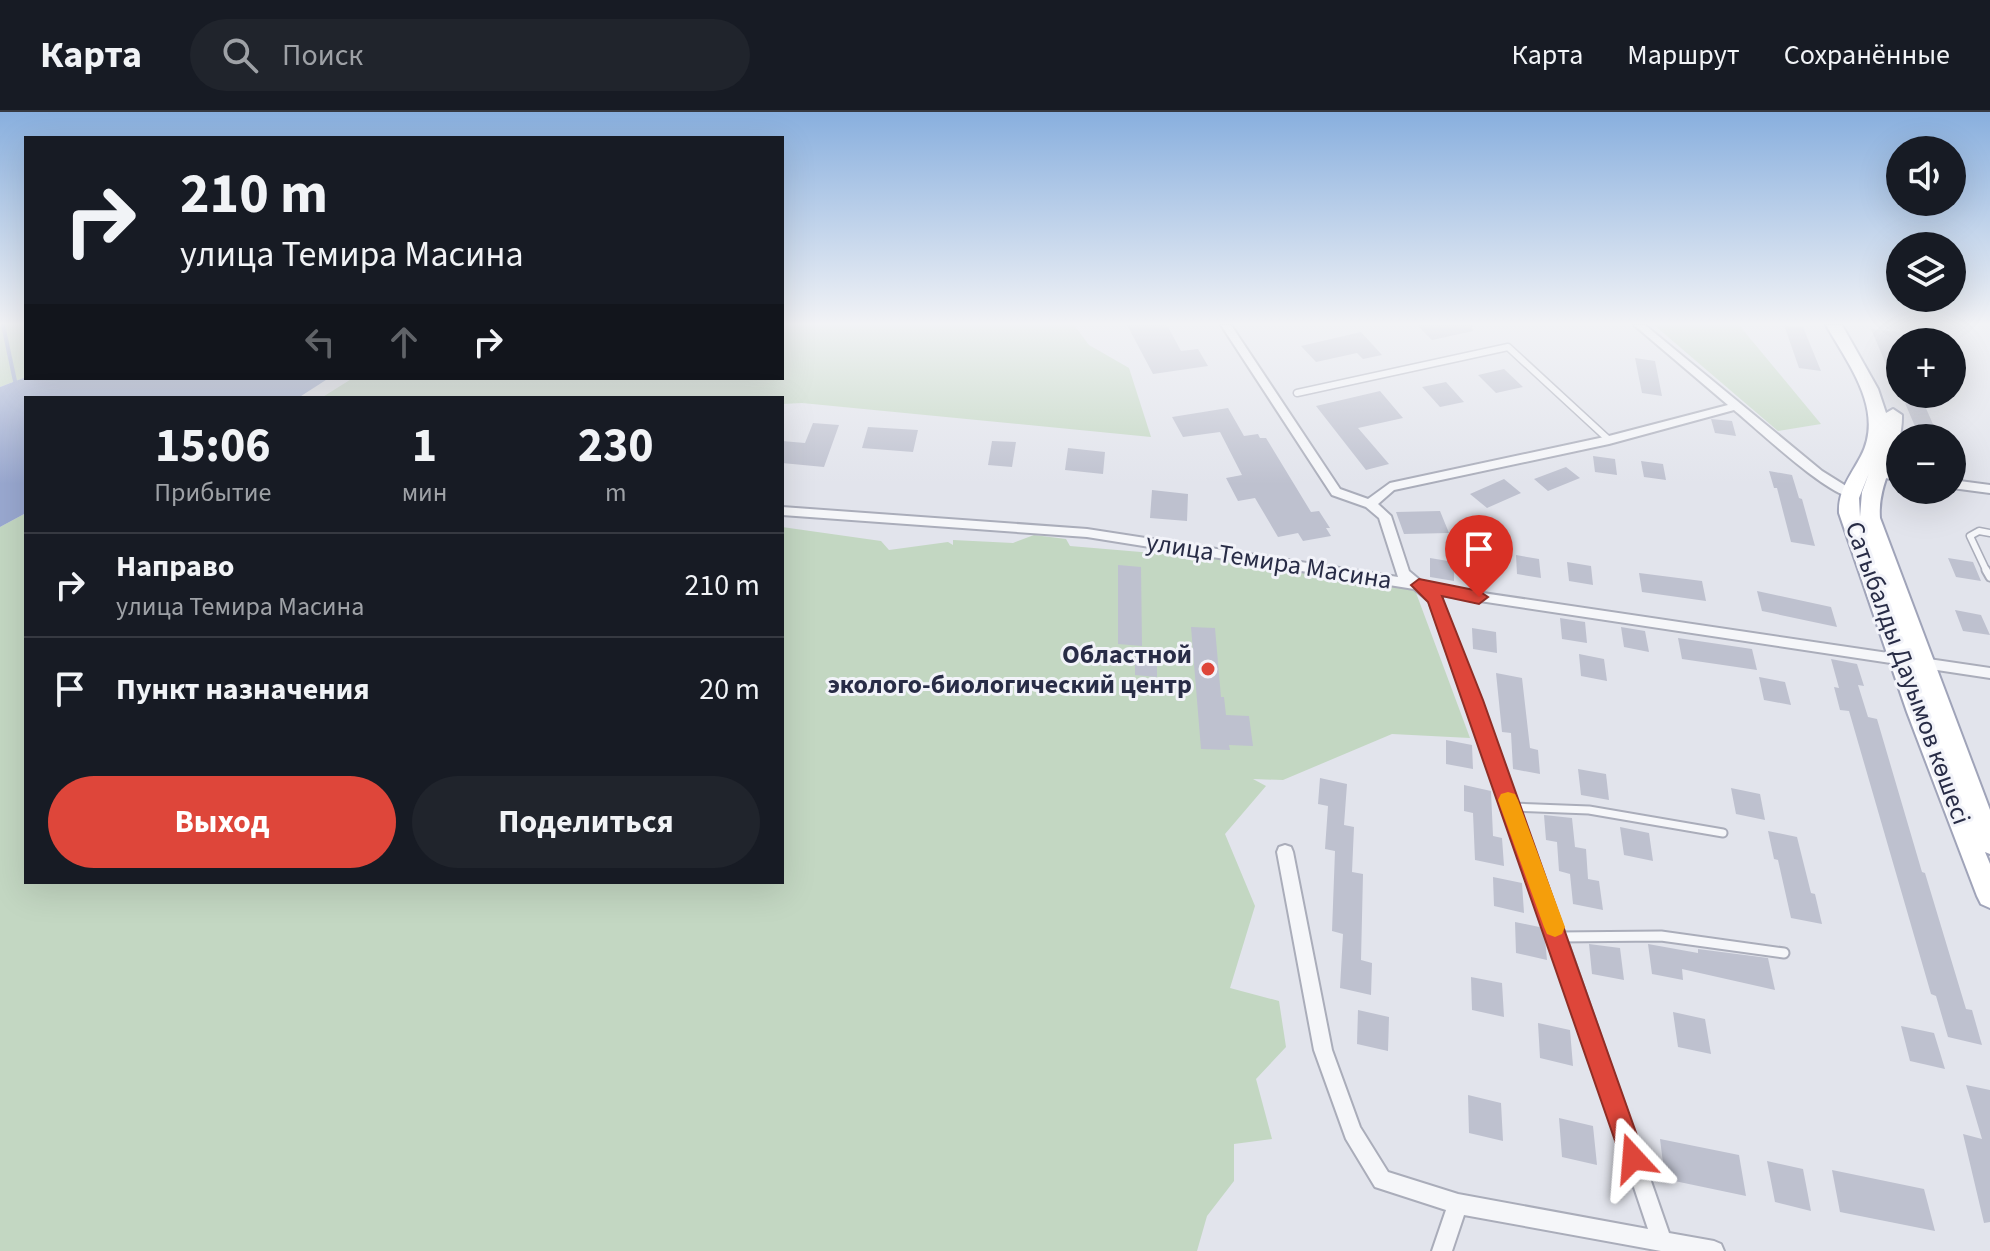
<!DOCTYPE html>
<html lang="ru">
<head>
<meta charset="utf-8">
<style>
  body { margin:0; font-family:"Source Sans 3",sans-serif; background:#20242c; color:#f1f3f6; height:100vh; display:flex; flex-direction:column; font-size:30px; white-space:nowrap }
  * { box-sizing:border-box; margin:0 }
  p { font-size:26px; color:#9ea1a6 }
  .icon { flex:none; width:44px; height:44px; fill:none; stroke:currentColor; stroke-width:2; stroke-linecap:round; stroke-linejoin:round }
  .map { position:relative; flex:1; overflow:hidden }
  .drawer { position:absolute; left:24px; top:284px; width:760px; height:488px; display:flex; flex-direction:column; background:#171b24; border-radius:0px; box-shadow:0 8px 32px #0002 }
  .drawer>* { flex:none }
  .hud { position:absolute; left:24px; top:24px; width:760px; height:244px; border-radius:0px; box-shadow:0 8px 32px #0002; background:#171b24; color:#f1f3f6; overflow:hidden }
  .controls { position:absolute; left:1886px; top:24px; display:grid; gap:16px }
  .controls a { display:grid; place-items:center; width:80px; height:80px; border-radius:50%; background:#171b24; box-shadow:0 8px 32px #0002; font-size:40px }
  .pin { position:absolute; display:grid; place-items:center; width:68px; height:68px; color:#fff; margin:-82px -34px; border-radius:50% 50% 50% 0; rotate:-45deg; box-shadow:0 0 8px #0007 }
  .pin .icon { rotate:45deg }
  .me { position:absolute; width:88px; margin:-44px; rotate:341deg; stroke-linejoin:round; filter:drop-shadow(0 0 6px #0008) }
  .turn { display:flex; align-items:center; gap:28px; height:168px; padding:0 24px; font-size:36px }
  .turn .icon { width:104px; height:104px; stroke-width:2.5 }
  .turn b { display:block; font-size:56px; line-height:68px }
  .lanes { display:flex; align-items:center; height:76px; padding:0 24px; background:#0003; justify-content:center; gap:40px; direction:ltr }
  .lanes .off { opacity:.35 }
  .eta { display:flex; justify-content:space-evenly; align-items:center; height:136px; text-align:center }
  .eta b { font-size:48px; font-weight:700; line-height:56px }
  .cta { display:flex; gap:16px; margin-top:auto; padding:16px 24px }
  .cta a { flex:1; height:92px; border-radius:48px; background:#de463a; color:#fff; font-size:32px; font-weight:700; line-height:92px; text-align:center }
  .cta a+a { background:#20242c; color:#f1f3f6 }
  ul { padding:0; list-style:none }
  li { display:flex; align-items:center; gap:24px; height:104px; padding:0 24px; border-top:2px solid #363941 }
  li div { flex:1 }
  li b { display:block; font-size:30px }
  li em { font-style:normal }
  header { display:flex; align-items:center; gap:48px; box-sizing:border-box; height:112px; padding:0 40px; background:#171b24; border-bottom:2px solid #363941 }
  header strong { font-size:38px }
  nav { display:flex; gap:44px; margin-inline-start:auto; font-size:28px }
  .search { width:560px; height:72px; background:#20242c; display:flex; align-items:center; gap:20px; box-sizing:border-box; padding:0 28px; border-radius:44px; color:#9ea1a6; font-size:30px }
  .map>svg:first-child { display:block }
  .green { fill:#c3d7c2 }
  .water { fill:#99a8d0 }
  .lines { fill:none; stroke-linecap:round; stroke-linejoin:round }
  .stream { stroke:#99a8d0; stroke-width:4 }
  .building { fill:#bec1cf }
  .service-far2-casing { stroke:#aaadba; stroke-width:9 }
  .service-far1-casing { stroke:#aaadba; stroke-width:11 }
  .service-casing { stroke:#aaadba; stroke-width:13 }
  .minor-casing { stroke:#aaadba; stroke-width:4 }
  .primary-casing { stroke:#a0a4b9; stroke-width:4 }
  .service-far2 { stroke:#f5f6f9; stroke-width:6 }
  .service-far1 { stroke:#f5f6f9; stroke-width:7 }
  .service { stroke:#f5f6f9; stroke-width:9 }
  .minor { fill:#f5f6f9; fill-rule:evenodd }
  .primary { fill:#fff; fill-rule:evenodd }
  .route { fill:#de463a; stroke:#902e26; stroke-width:2 }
  .slow { fill:#f59e0b }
  .poi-dot { fill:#de463a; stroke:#f2f3f9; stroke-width:3 }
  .labels { text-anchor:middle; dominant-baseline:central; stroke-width:6; stroke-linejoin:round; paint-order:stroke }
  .street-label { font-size:26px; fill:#282c46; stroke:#f2f3f9 }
  .poi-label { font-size:26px; font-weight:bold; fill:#282c46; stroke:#f2f3f9; text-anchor:end }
</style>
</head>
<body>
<header>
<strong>Карта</strong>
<div class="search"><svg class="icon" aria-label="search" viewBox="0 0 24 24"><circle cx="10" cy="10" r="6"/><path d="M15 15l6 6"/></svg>Поиск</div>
<nav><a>Карта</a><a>Маршрут</a><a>Сохранённые</a></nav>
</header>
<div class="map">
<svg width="1990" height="1139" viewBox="0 0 1990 1139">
  <rect width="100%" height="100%" fill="#e2e4ec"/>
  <path class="green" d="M0,213H26V265L0,275Z
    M782,213H1074L1089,233L1129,256L1151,325L802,291L782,292V286L497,284L321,286L353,266H782Z
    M1654,213H1739L1821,312L1778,319Z
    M26,401V770H782V415L881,429L889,438L948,430L953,433V428L1013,431L1034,423L1066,427L1070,434L1212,446L1415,478L1470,626L1392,622L1283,668L1253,667L1266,674L1225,722L1255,794L1230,876L1279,889L1286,935L1256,967L1272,1027L1234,1032V1069L1207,1104L1197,1139H0V415Z"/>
  <path class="water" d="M26,265V266H329L298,286H26V401L0,415V275Z"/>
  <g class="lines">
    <path class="stream" d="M3,213L15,269"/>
  </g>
  <path class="building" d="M1127,213H1167L1181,239L1198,237L1208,254L1153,262Z
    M1417,213H1472L1473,219L1432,228Z
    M1784,213L1803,215L1821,259L1799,256Z
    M1871,217L1900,220V285Z
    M1361,220L1382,243L1363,247L1357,241L1316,250L1301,234Z
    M1635,246L1655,249L1662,284L1642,281Z
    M1504,257L1523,275L1496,281L1478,263Z
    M1446,270L1464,290L1440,295L1422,275Z
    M1380,279L1403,306L1358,316L1389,352L1366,358L1316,294Z
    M1905,291L1925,294L1939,326H1920Z
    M1228,296L1244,324L1258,322L1260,326H1266L1311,400L1319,399L1330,416H1326L1331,424L1303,429L1298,421L1278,425L1255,386L1238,389L1226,366L1242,363L1220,320L1183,325L1172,305Z
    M1711,307L1732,309L1736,324L1715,321Z
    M813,311L839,313L824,355L782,351V329L805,331Z
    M868,315L918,318L913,340L862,336Z
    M992,329L1016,330L1012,355L988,353Z
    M1068,336L1105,340L1103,362L1065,358Z
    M1593,344L1615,347L1617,363L1595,360Z
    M1641,349L1663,352L1666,368L1644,365Z
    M1566,355L1580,366L1548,379L1534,367Z
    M1769,359L1792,363L1799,386L1802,387L1815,434L1791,430L1777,376H1774Z
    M1504,367L1521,381L1487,396L1470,382Z
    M1152,378L1188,382L1187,409L1150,406Z
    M1440,399L1449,421L1404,422L1396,400Z
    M1516,443L1539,447L1541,466L1517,462Z
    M1430,446L1454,450V469L1430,465Z
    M1948,446L1973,450L1981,469L1956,465Z
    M1567,450L1591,454L1593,473L1569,469Z
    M1118,453L1141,455L1142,534L1118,532Z
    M1639,461L1702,469L1706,489L1642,480Z
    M1757,479L1831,495L1837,515L1762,499Z
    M1955,498L1981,503L1990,523L1963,519Z
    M1560,506L1585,510L1587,531L1562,527Z
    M1191,515L1215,516L1221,585H1224L1226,603L1249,604L1253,634L1229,633L1230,638L1201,637Z
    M1621,515L1645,519L1649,540L1624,535Z
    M1472,516L1496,520L1497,541L1473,537Z
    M1678,526L1752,537L1757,558L1682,547Z
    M1135,539L1157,540V565L1135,563Z
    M1579,542L1604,547L1607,569L1581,564Z
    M1831,547L1857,552L1864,574L1858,573L1868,605L1877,607L1922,760L1925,761L1966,897L1972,898L1982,933L1948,925L1936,884L1931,882L1849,599L1840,598L1834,575L1839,576Z
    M1496,561L1522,566L1530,636L1538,638L1540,662L1513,657L1511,621L1502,620Z
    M1759,565L1785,570L1791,593L1764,588Z
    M1446,628L1472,633L1473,657L1446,652Z
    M1578,657L1606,662L1609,688L1581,683Z
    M1320,666L1347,672L1344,713L1354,715L1352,760L1363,762L1361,848L1372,851L1371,883L1340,876L1343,822L1332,819L1335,739L1325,737L1328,694L1318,692Z
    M1464,673L1491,679L1493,724L1502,726L1504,754L1475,748L1473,701L1464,699Z
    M1731,676L1760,682L1765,708L1736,702Z
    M1544,703L1572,706L1575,735L1586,737L1588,767L1599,769L1603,798L1573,792L1570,762L1559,759L1557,730L1546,728Z
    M1620,715L1649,721L1653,749L1624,743Z
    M1768,719L1797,725L1811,781L1815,782L1822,812L1791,806L1778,748L1774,747Z
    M1493,765L1522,771L1524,801L1494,794Z
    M1515,810L1544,816L1547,848L1516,841Z
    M1589,832L1620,836L1624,868L1592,862Z
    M1648,832L1698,841V837L1768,846L1775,878L1682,857L1683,868L1652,862Z
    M1471,865L1502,871L1504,905L1472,898Z
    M1358,898L1389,905L1388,939L1357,932Z
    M1673,900L1705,907L1711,942L1678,935Z
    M1538,911L1570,918L1573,954L1540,946Z
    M1901,914L1934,921L1945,957L1910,949Z
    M1966,973L1990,978V1110L1984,1111L1963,1022L1982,1027Z
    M1468,983L1501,991L1503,1029L1469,1021Z
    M1559,1006L1593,1014L1597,1053L1562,1045Z
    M1660,1027L1739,1043L1746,1084L1665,1067Z
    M1767,1049L1803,1057L1811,1099L1775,1090Z
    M1832,1058L1924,1077L1935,1119L1840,1100Z"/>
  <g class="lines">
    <g class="service-far2-casing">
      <path id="service-far2" d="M1297,281L1508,235L1609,328
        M1987,460L1970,424L1979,419L1990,421"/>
    </g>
    <g class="service-far1-casing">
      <path id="service-far1" d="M1986,458L1990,465
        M1512,695L1589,698L1723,721"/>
    </g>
    <g class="service-casing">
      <path id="service" d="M1558,825L1661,824L1784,841"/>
    </g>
    <g class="minor-casing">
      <path id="minor" d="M1221,213H1231L1340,377L1368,387L1390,371L1609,324L1728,293L1634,213H1645L1822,359L1854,379L1856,382L1854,385C1832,388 1755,315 1734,298L1609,332L1394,378L1378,392L1391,404L1409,459L1421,469L1449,476L1990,556V566L1440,483L1566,825L1669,1121L1714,1129L1721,1132L1724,1139H1661L1464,1103L1452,1139H1432L1446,1098L1375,1075L1346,1027L1314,938L1277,740L1279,735L1285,733L1291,735L1293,740L1332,938L1360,1015L1388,1060L1458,1082L1648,1117L1550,825L1429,489L1414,477L1087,425L782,403V395L1087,417L1398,465L1379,406L1366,395L1332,383Z
        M1870,355L1900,361V369L1866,362L1864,359Z
        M1952,368L1990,373V381L1952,376Z"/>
    </g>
    <g class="primary-casing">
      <path id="primary" d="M1826,213H1842L1878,277L1886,301L1893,297L1902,303C1903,340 1877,369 1880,406L1990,698V742L1985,740L1990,752V796L1981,792L1977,784L1907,600L1839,401C1838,378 1851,363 1861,344C1885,298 1848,252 1826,213ZM1869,361L1862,380L1860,405L1859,386Z"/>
    </g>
    <use href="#service-far2" class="service-far2"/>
    <use href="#service-far1" class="service-far1"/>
    <use href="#service" class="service"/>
    <use href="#minor" class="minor"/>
    <use href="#primary" class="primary"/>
  </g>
  <linearGradient id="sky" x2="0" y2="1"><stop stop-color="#88afde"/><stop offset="0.57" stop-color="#f2f3f6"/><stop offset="1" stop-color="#f2f3f6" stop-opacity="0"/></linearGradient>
  <rect width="1990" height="372" fill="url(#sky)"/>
  <path class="route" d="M1419,467L1479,479L1488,485L1479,492L1442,484L1483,588L1645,1046L1642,1054L1633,1058L1624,1054L1621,1046L1428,490L1411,473Z"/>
  <path class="slow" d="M1508,680L1515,682L1518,688L1565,815L1562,822L1555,825L1547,822L1544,815L1498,688L1501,682Z"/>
  <circle class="poi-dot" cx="1208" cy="557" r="8"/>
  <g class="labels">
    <g class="street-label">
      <text transform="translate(1269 449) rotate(9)">улица Темира Масина</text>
      <text transform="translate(1908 561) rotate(70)">Сатыбалды Дауымов көшесі</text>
    </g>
    <g class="poi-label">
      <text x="1192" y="542">Областной<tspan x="1192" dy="30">эколого-биологический центр</tspan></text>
    </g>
  </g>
</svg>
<div class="controls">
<a><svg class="icon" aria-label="sound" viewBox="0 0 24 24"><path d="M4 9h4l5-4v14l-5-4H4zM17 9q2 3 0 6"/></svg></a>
<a><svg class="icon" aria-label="layers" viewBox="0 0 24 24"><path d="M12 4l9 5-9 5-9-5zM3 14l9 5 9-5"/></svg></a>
<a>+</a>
<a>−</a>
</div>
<div class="pin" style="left:1479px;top:485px;background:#d93025"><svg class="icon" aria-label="arrive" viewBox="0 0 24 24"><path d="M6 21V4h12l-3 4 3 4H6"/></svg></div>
<svg class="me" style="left:1633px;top:1046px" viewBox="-20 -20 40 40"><path d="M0-17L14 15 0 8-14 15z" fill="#de463a" stroke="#fff" stroke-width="4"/></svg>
<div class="hud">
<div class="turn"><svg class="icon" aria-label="right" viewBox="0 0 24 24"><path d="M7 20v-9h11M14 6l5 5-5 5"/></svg><div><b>210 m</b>улица Темира Масина</div></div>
<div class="lanes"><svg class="icon off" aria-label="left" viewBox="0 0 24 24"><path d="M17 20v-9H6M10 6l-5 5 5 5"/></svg><svg class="icon off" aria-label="ahead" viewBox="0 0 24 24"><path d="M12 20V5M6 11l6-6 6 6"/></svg><svg class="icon" aria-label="right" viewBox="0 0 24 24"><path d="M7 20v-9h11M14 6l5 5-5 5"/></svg></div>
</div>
<section class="drawer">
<div class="eta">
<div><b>15:06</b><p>Прибытие</p></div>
<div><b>1</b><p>мин</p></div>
<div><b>230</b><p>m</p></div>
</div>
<ul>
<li><svg class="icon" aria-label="right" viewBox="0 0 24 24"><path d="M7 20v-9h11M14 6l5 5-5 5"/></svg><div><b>Направо</b><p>улица Темира Масина</p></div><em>210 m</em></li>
<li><svg class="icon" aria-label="arrive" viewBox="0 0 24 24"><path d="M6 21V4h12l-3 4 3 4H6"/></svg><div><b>Пункт назначения</b></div><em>20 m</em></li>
</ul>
<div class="cta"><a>Выход</a><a>Поделиться</a></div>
</section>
</div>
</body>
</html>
